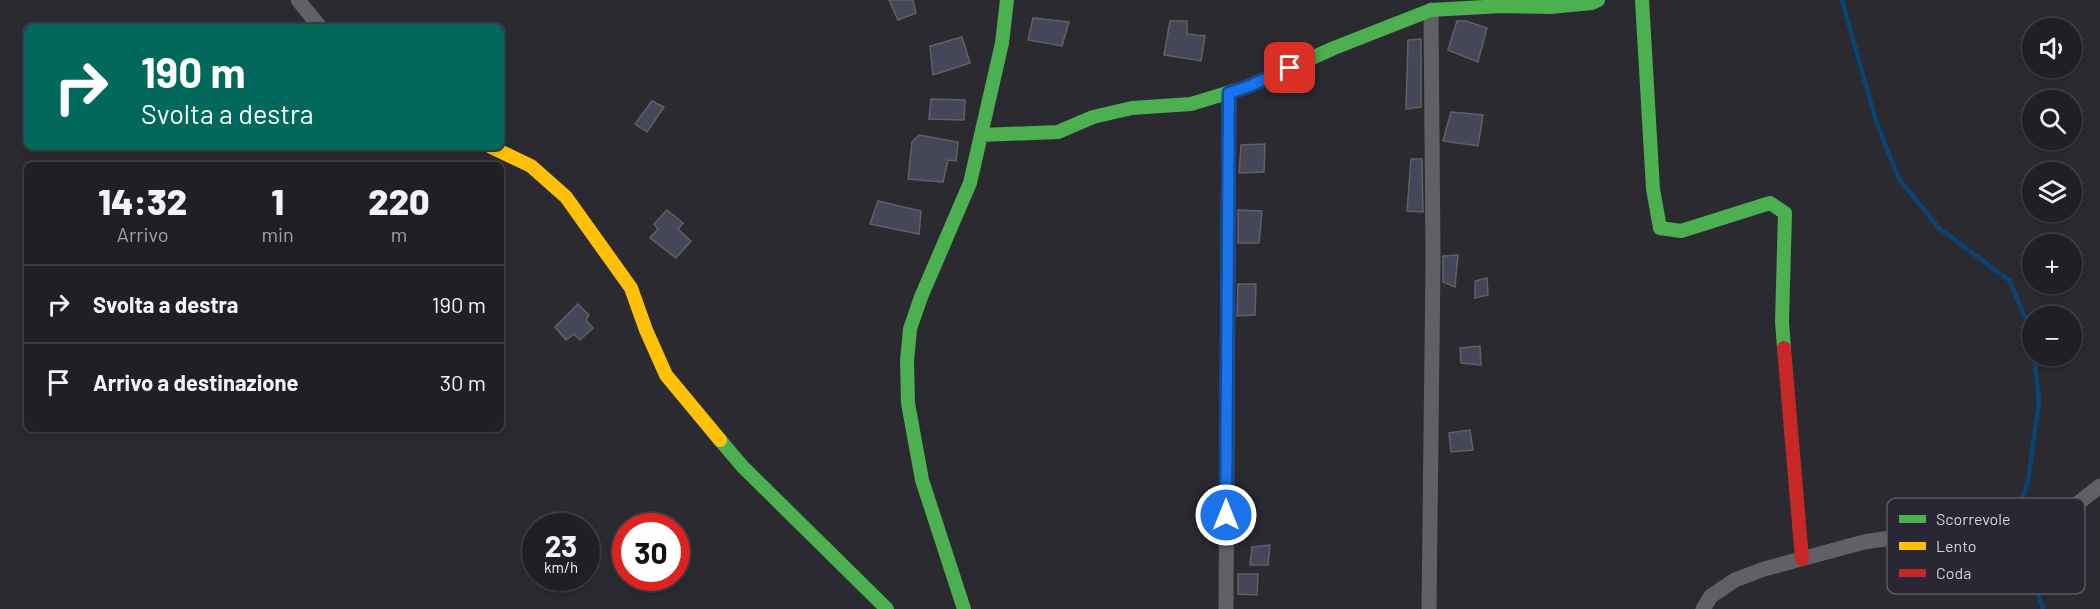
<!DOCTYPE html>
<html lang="it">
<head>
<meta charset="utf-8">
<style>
  body { margin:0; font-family:Barlow,sans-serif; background:#2d2d31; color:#f1f3f6; height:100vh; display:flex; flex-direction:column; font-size:22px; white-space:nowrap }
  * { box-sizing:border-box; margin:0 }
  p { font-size:20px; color:#a2a3a6 }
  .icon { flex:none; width:33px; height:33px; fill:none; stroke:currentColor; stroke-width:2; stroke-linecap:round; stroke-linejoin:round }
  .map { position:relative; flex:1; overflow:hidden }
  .drawer { position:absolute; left:24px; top:162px; width:480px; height:270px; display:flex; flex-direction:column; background:#202024; border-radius:9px; box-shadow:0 3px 9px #0003,0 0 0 2px #3d3e41 }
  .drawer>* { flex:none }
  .hud { position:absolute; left:24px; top:24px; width:480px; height:126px; border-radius:9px; box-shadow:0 3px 9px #0003,0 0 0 2px #3d3e41; background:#00695c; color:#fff; overflow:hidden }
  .controls { position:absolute; left:2022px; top:18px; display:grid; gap:12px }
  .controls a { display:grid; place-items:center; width:60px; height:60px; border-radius:50%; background:#202024; box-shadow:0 3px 9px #0003,0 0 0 2px #3d3e41; font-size:30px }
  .speed { position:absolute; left:522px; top:513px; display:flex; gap:12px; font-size:30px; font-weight:700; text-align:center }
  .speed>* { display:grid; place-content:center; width:78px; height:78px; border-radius:50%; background:#202024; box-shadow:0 3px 9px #0003,0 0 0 2px #3d3e41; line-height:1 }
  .speed small { font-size:15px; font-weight:400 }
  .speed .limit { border:9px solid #d22; background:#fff; color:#111 }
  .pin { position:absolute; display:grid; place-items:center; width:51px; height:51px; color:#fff; margin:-26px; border-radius:12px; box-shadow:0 3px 9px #0006 }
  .me { position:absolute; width:66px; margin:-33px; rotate:0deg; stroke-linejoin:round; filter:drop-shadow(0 0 4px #0008) }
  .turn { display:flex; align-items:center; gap:21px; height:126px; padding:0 18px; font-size:27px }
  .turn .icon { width:78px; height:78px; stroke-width:2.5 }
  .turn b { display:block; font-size:42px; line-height:51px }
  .eta { display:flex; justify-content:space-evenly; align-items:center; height:102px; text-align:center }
  .eta b { font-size:36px; font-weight:800; line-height:42px }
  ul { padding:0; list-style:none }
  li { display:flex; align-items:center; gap:18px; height:78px; padding:0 18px; border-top:2px solid #3d3e41 }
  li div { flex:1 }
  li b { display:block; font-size:22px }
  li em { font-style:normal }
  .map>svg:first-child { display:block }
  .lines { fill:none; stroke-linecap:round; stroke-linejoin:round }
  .stream { stroke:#0a4473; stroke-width:4.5 }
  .building { fill:#454759; stroke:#606066; stroke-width:1.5 }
  .street { stroke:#616065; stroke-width:15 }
  .fast { stroke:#4caf50; stroke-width:14 }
  .slow { stroke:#ffc107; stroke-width:14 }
  .jam { stroke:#c62828; stroke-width:14 }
  .route-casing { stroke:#114b97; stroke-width:15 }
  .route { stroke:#1a73e8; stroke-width:10 }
  .key { fill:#292733; stroke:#5c5a65; stroke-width:1.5 }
  .key-label { font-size:16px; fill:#d2d0d9 }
</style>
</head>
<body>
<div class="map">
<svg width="2100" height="609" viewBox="0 0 2100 609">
  <rect width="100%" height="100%" fill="#2b2a30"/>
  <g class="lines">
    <path class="stream" d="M1842,0L1876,121L1899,179L1939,228L2010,281L2032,335V342
      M2015,522L2028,481L2039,401L2034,356
      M2019,537L2043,609"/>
  </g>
  <path class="building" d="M889,0H913L916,13L898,20Z
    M1033,18L1069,22L1062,46L1028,40Z
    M1170,21H1187V34L1205,36L1201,61L1164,55Z
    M1457,21H1466L1487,28L1478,62L1448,50Z
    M962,37L970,63L933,75L930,46Z
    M1421,39V107L1406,109L1408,40Z
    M931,99L965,100L964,120L929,119Z
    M652,101L664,107L647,132L635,124Z
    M1451,112L1483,115L1478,146L1443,141Z
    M919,135L958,142L956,161L948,160L943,182L908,179L912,142Z
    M1265,144L1264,172L1239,173L1241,145Z
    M1411,159H1422L1423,212L1407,211Z
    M878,201L921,211L919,234L870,224Z
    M667,210L683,223L678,229L691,241L676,258L650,238L658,229L654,224Z
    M1238,210L1262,211L1259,243H1238Z
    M1458,255L1455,287L1443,282V256Z
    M1487,278L1488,295L1475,298V281Z
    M1238,284H1256L1255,315L1237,316Z
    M578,304L589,315L586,320L593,328L580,340L574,334L566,340L555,327Z
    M1480,346L1481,365L1461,363L1460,348Z
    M1470,430L1473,450L1451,452L1449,433Z
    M1270,545L1268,565H1250L1252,547Z
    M1238,574H1258L1257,595L1238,594Z"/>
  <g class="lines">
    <path class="street" d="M298,0L320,27
      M1226,609L1229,93
      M1429,609L1433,262L1431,10
      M1703,609L1711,596L1735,580L1764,569L1864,542L1925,533L2023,532L2077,504L2100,486"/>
    <path class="fast" d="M1642,0L1653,189L1660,228L1681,231L1770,203L1785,213L1782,322L1784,348
      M981,135L1058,132L1093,117L1132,108L1191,104L1247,87L1334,48L1431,10L1502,6L1550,7L1592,3L1598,0
      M720,440L743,467L887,609
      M964,609L922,480L908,403L907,361L910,329L921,297L970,183L1002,43L1007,0"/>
    <path class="slow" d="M491,147L531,166L566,197L631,288L646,330L666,375L720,440"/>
    <path class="jam" d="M1784,348L1802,559"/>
  </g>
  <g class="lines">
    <g class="route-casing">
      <path id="route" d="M1226,515L1229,93L1247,87L1290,68"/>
    </g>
    <use href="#route" class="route"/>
  </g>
  <rect x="1887" y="498" width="198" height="96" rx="9" class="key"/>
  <rect x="1899" y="515" width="27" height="8" fill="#4caf50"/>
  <rect x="1899" y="542" width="27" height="8" fill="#ffc107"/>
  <rect x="1899" y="569" width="27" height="8" fill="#c62828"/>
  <g class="key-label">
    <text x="1936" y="525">Scorrevole</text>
    <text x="1936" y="552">Lento</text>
    <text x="1936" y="579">Coda</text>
  </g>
</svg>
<div class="controls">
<a><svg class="icon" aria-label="sound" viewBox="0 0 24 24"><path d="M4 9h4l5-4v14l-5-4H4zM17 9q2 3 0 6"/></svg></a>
<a><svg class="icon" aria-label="search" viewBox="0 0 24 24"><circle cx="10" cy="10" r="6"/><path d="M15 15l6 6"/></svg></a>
<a><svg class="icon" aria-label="layers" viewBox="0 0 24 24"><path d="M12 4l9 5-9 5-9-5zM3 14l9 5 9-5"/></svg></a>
<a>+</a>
<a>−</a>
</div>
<div class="speed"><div>23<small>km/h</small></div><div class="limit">30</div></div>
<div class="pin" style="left:1290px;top:68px;background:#d93025"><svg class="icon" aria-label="arrive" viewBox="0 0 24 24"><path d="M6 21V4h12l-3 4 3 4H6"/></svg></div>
<svg class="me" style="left:1226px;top:515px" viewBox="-20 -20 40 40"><circle r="17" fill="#1a73e8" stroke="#fff" stroke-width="3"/><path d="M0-11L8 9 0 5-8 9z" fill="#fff"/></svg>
<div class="hud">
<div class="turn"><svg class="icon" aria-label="right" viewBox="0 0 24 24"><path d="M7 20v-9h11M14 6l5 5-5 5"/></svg><div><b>190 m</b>Svolta a destra</div></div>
</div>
<section class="drawer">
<div class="eta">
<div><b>14:32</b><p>Arrivo</p></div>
<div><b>1</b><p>min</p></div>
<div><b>220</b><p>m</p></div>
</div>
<ul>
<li><svg class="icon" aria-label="right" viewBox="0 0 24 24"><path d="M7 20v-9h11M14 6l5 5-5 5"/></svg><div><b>Svolta a destra</b></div><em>190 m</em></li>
<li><svg class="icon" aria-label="arrive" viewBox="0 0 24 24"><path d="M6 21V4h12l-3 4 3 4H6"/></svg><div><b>Arrivo a destinazione</b></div><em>30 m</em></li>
</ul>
</section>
</div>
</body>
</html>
